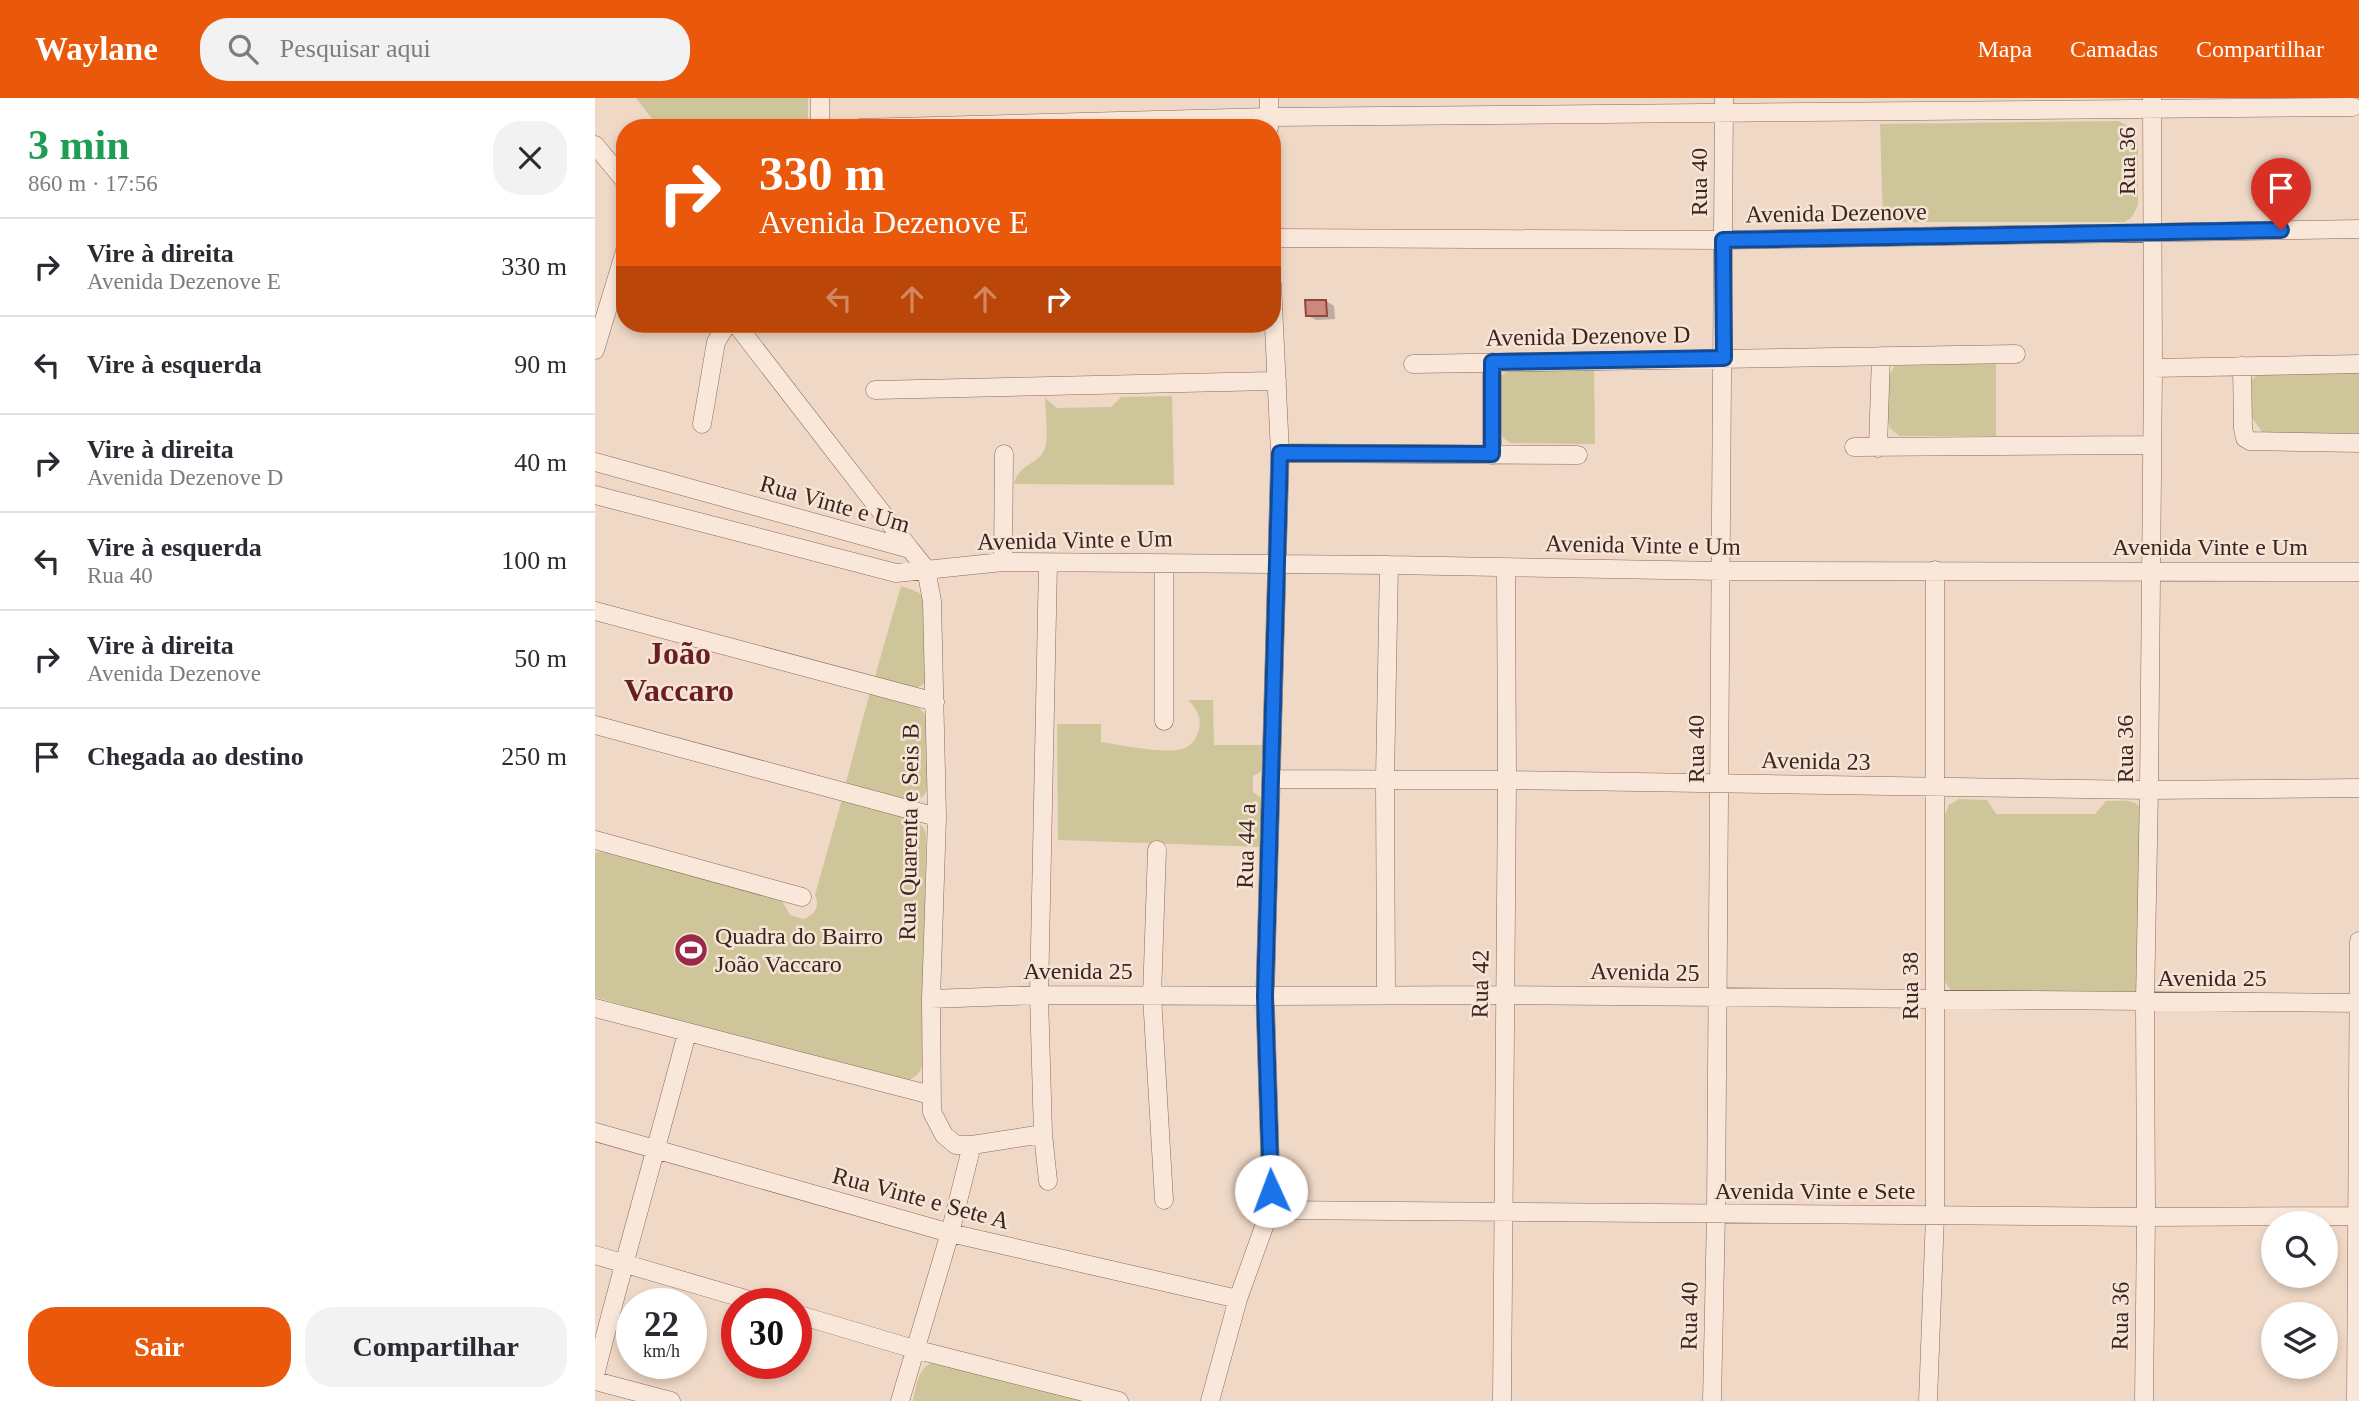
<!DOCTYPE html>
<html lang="pt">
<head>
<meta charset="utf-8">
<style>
  body { margin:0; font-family:Georgia,serif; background:#f2f2f3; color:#2b2b33; height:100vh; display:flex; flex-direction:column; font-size:26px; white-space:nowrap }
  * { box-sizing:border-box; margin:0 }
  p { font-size:23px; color:#7c7c81 }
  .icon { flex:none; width:38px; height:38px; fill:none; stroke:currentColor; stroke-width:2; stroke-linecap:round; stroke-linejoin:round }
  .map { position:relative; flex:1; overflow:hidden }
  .side { display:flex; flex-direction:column; background:#fff; width:595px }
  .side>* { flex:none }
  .guide { position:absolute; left:21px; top:21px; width:665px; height:214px; border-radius:28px; box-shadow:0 4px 10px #0003; background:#ea580c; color:#fff; overflow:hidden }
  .fabs { position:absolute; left:1666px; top:1113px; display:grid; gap:14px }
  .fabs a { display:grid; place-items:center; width:77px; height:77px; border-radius:50%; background:#fff; box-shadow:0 4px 10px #0003; font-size:35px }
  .speed { position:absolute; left:21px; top:1190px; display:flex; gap:14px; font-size:35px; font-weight:700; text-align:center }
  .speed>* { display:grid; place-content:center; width:91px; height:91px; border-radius:50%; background:#fff; box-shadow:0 4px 10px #0003; line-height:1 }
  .speed small { font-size:18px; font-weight:400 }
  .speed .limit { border:10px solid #d22; background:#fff; color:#111 }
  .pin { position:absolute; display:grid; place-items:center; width:60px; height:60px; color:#fff; margin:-72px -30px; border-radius:50% 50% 50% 0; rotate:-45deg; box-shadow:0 0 7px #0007 }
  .pin .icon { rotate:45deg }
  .me { position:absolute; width:77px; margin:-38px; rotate:358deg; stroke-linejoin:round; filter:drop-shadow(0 0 5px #0008) }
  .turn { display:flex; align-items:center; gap:24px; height:147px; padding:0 28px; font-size:32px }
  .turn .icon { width:91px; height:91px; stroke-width:2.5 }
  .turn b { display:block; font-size:49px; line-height:60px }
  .lanes { display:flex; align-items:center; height:66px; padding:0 28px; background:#0003; justify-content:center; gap:35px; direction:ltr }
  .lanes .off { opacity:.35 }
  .round { display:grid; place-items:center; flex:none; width:74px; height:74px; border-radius:28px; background:#f2f2f3 }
  .summary { display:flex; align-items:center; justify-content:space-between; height:119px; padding:0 28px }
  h1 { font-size:42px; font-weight:700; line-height:52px; color:#1e9e55 }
  .action { display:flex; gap:14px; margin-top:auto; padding:14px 28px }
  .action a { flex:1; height:80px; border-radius:28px; background:#ea580c; color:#fff; font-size:28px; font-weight:700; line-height:80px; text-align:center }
  .action a+a { background:#f2f2f3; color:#2b2b33 }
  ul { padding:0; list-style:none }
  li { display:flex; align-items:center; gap:21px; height:98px; padding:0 28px; border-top:2px solid #e1e1e2 }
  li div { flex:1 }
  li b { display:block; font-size:26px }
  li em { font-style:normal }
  header { display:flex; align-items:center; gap:42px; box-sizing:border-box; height:98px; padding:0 35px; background:#ea580c; color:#fff }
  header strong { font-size:33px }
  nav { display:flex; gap:38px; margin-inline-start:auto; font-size:24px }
  .search { width:490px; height:63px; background:#f2f2f3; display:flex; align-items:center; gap:18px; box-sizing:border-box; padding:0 24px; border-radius:28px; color:#7c7c81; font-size:26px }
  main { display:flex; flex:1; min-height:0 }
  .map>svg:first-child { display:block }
  .green { fill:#cec69a }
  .shadow { fill:#0003 }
  .building { fill:#ce887c; stroke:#8b4a41; stroke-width:2 }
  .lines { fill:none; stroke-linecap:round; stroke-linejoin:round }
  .minor-casing { stroke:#8b685b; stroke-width:19 }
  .minor { stroke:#f9e8da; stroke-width:18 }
  .route-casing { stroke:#114b97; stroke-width:18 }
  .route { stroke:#1a73e8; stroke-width:12 }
  .labels { text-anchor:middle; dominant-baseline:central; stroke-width:5; stroke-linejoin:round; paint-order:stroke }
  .street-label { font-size:24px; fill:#3b251f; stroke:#f6e4d6 }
  .poi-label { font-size:24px; fill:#3b251f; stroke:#f6e4d6; text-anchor:start }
  .district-label { font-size:32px; font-weight:bold; fill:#681e22; stroke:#f6e4d6 }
</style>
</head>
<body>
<header>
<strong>Waylane</strong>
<div class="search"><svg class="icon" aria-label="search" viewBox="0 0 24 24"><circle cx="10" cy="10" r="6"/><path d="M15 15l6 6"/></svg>Pesquisar aqui</div>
<nav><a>Mapa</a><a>Camadas</a><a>Compartilhar</a></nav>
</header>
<main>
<section class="side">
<div class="summary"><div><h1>3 min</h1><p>860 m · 17:56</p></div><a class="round"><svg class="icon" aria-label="close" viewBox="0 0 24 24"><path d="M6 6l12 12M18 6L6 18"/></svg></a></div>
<ul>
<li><svg class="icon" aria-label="right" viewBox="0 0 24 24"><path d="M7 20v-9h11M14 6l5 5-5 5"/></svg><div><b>Vire à direita</b><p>Avenida Dezenove E</p></div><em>330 m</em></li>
<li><svg class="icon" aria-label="left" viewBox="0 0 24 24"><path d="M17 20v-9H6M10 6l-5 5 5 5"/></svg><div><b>Vire à esquerda</b></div><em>90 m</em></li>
<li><svg class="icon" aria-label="right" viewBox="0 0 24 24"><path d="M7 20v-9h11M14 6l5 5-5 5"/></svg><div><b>Vire à direita</b><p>Avenida Dezenove D</p></div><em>40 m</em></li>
<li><svg class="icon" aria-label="left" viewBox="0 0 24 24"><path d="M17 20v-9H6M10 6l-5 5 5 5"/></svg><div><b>Vire à esquerda</b><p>Rua 40</p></div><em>100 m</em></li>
<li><svg class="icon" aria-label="right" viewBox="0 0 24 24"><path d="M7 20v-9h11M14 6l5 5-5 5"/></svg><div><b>Vire à direita</b><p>Avenida Dezenove</p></div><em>50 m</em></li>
<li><svg class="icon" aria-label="arrive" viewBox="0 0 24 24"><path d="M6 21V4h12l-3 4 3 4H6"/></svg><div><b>Chegada ao destino</b></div><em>250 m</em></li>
</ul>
<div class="action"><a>Sair</a><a>Compartilhar</a></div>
</section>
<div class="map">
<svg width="1764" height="1303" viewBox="0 0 1764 1303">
  <rect width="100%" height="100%" fill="#efd8c6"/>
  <path class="green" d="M41,0H213V30H64Z
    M1524,23L1538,32L1543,46V107L1537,119L1530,124H1288L1285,26Z
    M1401,264V338H1304L1295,330L1293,322L1294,277L1300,268Z
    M999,269L1000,346L916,345L908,340L906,334V278L916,271Z
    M1764,273V335L1682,337L1667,334L1656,318L1654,285L1664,275Z
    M577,298L579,387L419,386C424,364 444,368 450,350C454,338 450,313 450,300L462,310L516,309L526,299Z
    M306,488L323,494L329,500L333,582C320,598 296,586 279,582Z
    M275,594L321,607L329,615L331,621L333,689C330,699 324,703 314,704L250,688Z
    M593,602H618L619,647H669C669,660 673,673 658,678V694L668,701V749L463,742L462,626H506V644C525,647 570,656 587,651C596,649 602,640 604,631C607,619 601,610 593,602Z
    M247,701C270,707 320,712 331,734L328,965C326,974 321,979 312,983L211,960L0,899V755L9,752L187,803L195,817L208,821C220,817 225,808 220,797Z
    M1364,701L1392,702L1401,716H1500L1511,703C1523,703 1537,700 1545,709L1542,893L1538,895L1357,894L1350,884V717L1354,707Z
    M338,1264L495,1303H318C322,1287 322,1271 338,1264Z"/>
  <path class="shadow" d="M731,203L739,208L740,221L721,222L712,217Z"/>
  <path class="building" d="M710,202H731L732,218H711Z"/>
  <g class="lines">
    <g class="minor-casing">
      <path id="minor" d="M225,0V30
        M674,0V30
        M265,30L674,19L1758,9
        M0,47L30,83
        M677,140L1128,142L1764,131
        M141,226L315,451
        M0,252L30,153
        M818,266L1421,256
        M1647,268L1648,330L1650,340L1655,343L1764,345
        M1558,270L1764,266
        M280,292L682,283
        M107,326L121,244L132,226
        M1259,349L1557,347
        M1283,350L1286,258
        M685,355L983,357
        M897,357V264
        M0,364L315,451L331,471L337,503L342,719L336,901L337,1014L349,1037L361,1047H377L448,1036
        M0,397L301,475L408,464L794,467L1126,473L1764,474
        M408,464L409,356
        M453,466L444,897L448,1036L453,1083
        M0,513L340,604
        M569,623V465
        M0,627L342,719
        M678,681L912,682L1554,692L1764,690
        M0,742L207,799
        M562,752L557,898L569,1102
        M791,897L790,680L794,467
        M336,901L444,897L670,898L909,897L1764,905
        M0,910L336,997
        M0,1034L355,1135L643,1201
        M675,1112L1551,1119L1764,1118
        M0,1157L168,1206
        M201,1216L319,1251L524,1303
        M0,1277C29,1162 62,1049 92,935
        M0,1283L76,1303
        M305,1303L355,1135L377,1047
        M615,1303L643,1201L675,1112L676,1093L670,898L685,355L677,186
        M907,1303L912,682L911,470
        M1117,1303L1121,1116L1129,0
        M1333,1303L1340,1118V472
        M1549,1303L1551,1119L1550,904L1554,692L1558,270L1557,0
        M1761,1303L1764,843"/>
    </g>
    <use href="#minor" class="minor"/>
  </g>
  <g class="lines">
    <g class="route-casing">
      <path id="route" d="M676,1093L670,898L685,355L897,356V264L1129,260L1128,142L1686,132"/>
    </g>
    <use href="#route" class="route"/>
  </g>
  <defs>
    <g id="stadium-disc" transform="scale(1.75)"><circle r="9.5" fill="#9b2a49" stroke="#f6e4d6"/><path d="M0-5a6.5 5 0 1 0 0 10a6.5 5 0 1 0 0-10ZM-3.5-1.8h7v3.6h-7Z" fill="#fff"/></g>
  </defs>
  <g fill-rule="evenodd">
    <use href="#stadium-disc" x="96" y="852"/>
  </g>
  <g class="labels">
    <g class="street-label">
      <text transform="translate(1532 63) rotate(-90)">Rua 36</text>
      <text transform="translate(1104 84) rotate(-90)">Rua 40</text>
      <text transform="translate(1241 115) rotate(-1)">Avenida Dezenove</text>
      <text transform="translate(993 238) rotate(-1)">Avenida Dezenove D</text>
      <text transform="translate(240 406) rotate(16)">Rua Vinte e Um</text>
      <text transform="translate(480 442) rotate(-1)">Avenida Vinte e Um</text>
      <text transform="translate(1048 447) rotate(1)">Avenida Vinte e Um</text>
      <text x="1615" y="449">Avenida Vinte e Um</text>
      <text transform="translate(1101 651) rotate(-90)">Rua 40</text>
      <text transform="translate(1530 651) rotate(-90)">Rua 36</text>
      <text transform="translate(1221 663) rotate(1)">Avenida 23</text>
      <text transform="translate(314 734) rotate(-89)">Rua Quarenta e Seis B</text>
      <text transform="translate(651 748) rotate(-88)">Rua 44 a</text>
      <text x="483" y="873">Avenida 25</text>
      <text transform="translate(1050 874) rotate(1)">Avenida 25</text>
      <text x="1617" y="880">Avenida 25</text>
      <text transform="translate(885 886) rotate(-89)">Rua 42</text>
      <text transform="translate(1315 888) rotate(-90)">Rua 38</text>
      <text x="1220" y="1093">Avenida Vinte e Sete</text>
      <text transform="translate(326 1100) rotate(15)">Rua Vinte e Sete A</text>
      <text transform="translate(1094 1218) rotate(-89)">Rua 40</text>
      <text transform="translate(1525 1218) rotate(-89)">Rua 36</text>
    </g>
    <g class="poi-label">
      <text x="120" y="838">Quadra do Bairro<tspan x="120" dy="28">João Vaccaro</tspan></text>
    </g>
    <g class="district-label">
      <text x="84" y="555">João<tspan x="84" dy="37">Vaccaro</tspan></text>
    </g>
  </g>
</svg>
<div class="fabs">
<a><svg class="icon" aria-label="search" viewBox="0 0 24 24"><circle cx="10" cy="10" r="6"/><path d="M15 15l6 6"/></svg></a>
<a><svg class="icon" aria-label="layers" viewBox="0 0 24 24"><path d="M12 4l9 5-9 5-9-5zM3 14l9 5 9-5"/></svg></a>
</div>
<div class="speed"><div>22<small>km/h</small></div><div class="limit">30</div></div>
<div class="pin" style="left:1686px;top:132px;background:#d93025"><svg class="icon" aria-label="arrive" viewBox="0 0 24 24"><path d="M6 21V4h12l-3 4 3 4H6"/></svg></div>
<svg class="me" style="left:676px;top:1093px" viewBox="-20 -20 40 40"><circle r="19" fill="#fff"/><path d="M0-13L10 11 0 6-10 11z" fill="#1a73e8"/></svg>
<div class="guide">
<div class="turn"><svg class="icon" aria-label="right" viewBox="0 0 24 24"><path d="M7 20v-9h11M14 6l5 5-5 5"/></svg><div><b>330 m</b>Avenida Dezenove E</div></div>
<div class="lanes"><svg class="icon off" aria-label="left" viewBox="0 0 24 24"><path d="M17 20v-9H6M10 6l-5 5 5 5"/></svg><svg class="icon off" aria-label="ahead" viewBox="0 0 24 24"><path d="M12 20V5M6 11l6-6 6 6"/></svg><svg class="icon off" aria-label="ahead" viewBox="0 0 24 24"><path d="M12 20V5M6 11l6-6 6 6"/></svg><svg class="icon" aria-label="right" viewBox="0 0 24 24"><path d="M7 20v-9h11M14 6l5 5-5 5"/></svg></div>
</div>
</div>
</main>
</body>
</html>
